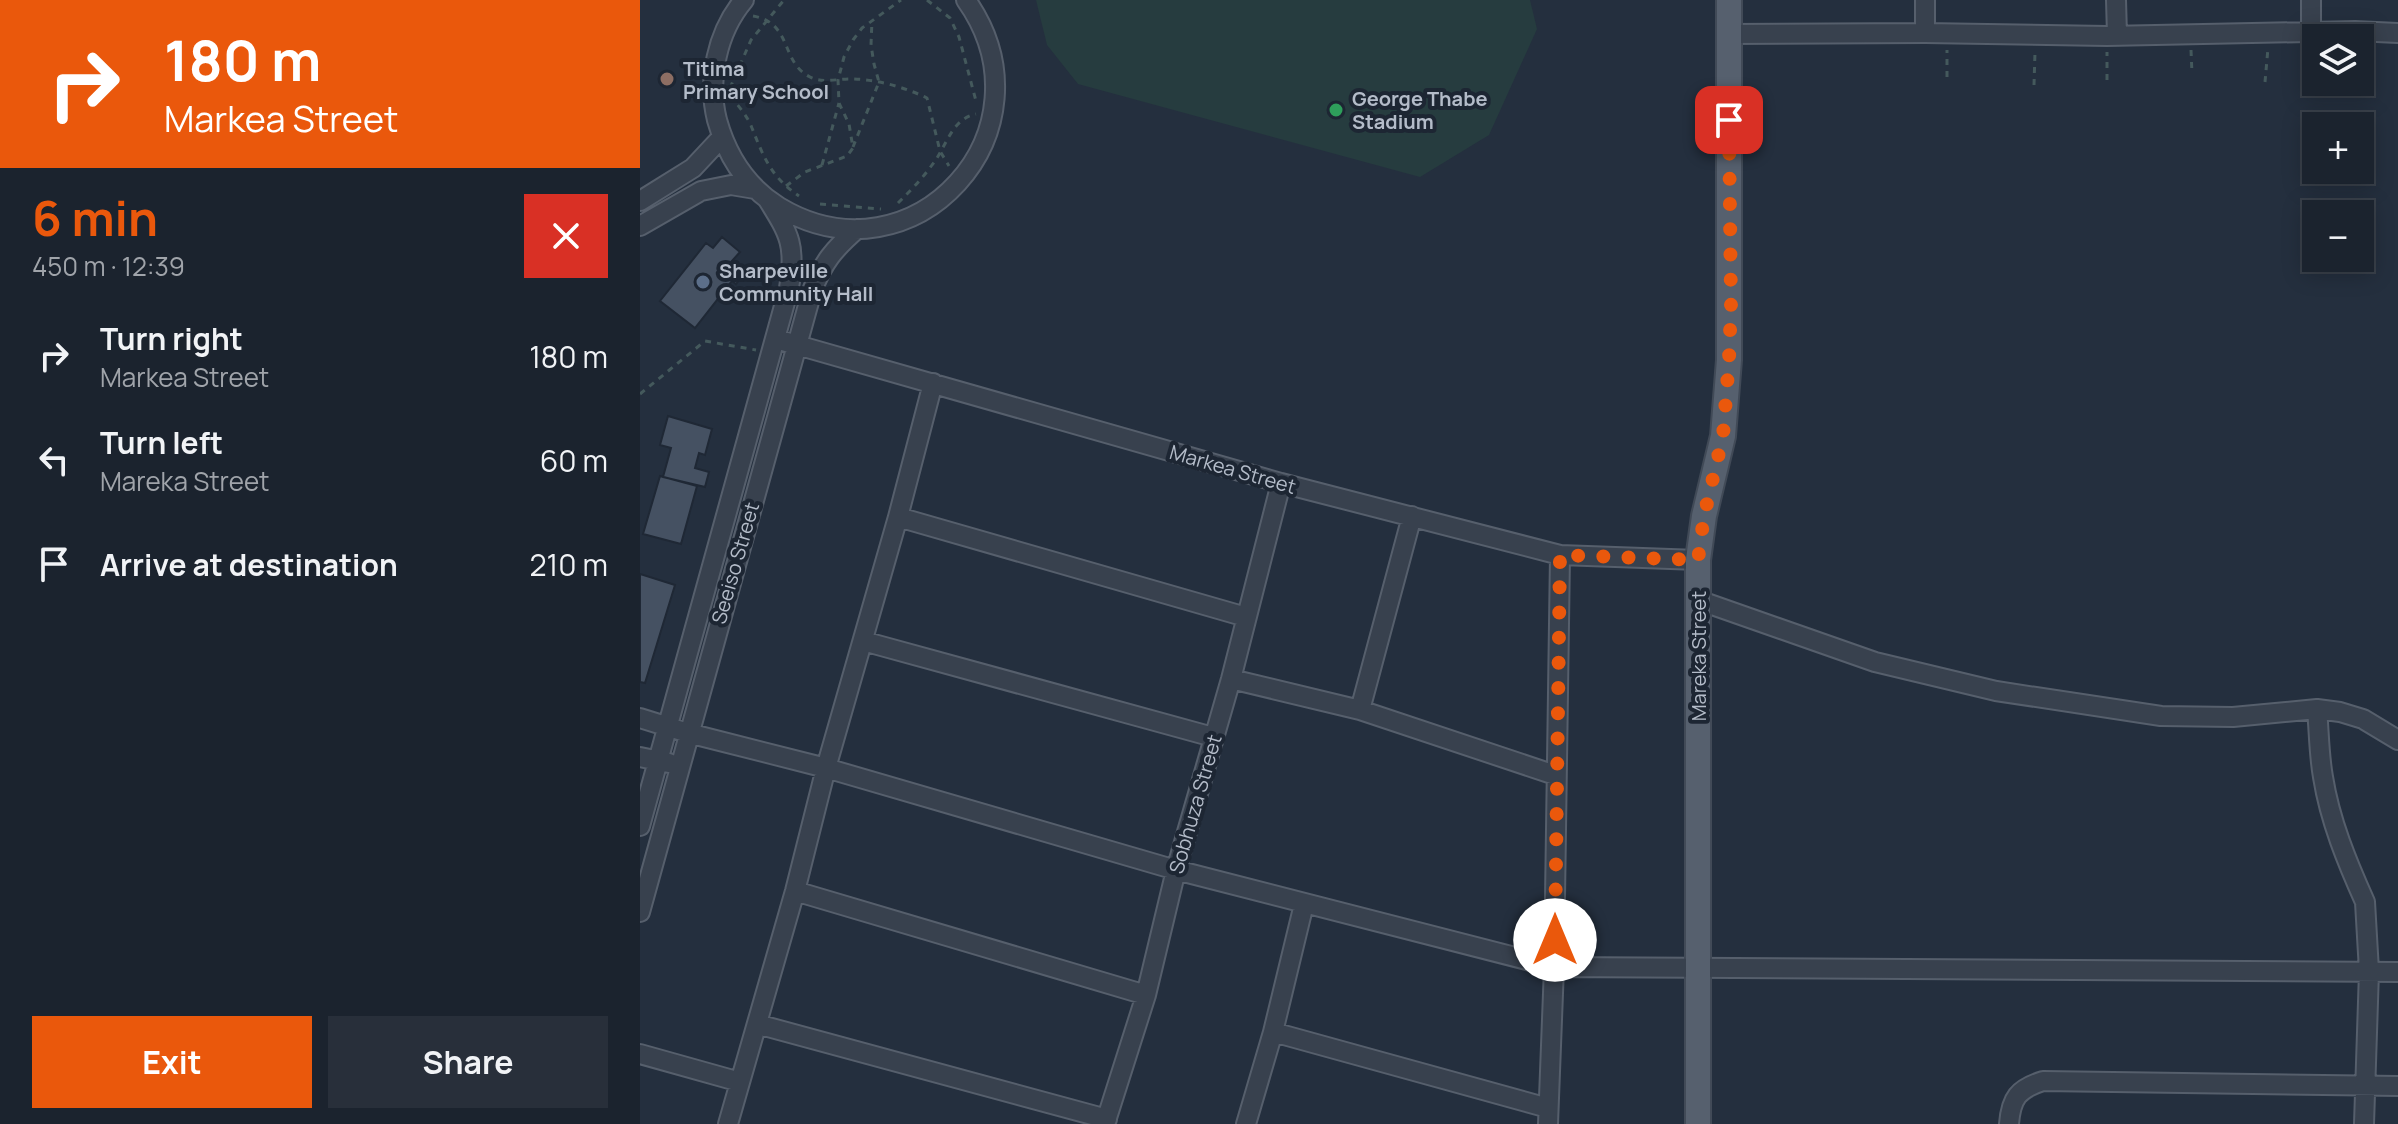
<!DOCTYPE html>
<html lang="en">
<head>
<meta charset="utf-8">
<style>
  body { margin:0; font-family:Manrope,sans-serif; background:#282f3a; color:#f1f3f6; height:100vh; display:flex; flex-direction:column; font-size:30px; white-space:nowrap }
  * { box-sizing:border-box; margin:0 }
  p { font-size:26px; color:#a0a4aa }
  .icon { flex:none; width:44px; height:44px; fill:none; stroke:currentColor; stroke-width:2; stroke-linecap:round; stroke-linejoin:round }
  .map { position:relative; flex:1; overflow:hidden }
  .drawer { display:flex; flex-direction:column; background:#1b232e; width:640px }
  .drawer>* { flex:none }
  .top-card { background:#ea580c; color:#fff; overflow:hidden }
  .controls { position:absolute; left:1662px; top:24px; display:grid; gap:16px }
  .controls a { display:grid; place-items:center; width:72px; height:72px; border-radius:0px; background:#1b232e; box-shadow:0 4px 20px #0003,0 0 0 2px #39404a; font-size:40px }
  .pin { position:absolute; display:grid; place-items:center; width:68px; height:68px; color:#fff; margin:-34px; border-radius:16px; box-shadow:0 4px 12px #0006 }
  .me { position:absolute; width:88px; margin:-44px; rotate:0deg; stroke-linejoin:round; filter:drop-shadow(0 0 6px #0008) }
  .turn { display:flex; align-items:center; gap:28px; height:168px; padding:0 32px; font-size:36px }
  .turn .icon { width:104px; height:104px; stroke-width:2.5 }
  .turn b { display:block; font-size:56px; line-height:68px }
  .round { display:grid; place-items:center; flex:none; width:84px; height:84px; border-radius:0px; background:#282f3a }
  .headline { display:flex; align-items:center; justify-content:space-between; height:136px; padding:0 32px }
  h1 { font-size:48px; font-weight:700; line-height:60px; color:#ea580c }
  .action { display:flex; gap:16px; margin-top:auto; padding:16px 32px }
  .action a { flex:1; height:92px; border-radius:0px; background:#ea580c; color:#fff; font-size:32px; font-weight:700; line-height:92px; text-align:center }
  .action a+a { background:#282f3a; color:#f1f3f6 }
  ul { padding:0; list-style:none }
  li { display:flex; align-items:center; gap:24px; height:104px; padding:0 32px }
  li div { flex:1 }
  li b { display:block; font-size:30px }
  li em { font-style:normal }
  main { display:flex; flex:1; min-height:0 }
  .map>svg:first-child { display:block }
  .green { fill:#263c3f }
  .building { fill:#455162; stroke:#1f2835; stroke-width:2 }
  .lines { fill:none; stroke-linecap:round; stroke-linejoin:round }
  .minor-casing { stroke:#565f6c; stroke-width:22 }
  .major-casing { stroke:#414a57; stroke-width:28 }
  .path { stroke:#44595c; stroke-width:3; stroke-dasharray:6 6; stroke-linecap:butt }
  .minor { stroke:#38414e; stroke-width:18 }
  .major { stroke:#56606e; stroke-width:24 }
  .route { stroke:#ea580c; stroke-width:14; stroke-dasharray:0 25.2 }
  .education-dot { fill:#8d6e63; stroke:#1d2633; stroke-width:3 }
  .leisure-dot { fill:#2e9e5b; stroke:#1d2633; stroke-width:3 }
  .service-dot { fill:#5c6f8a; stroke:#1d2633; stroke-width:3 }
  .labels { text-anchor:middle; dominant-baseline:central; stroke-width:8; stroke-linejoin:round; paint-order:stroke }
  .poi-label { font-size:20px; font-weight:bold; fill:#b4bcc9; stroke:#1d2633; text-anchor:start }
  .street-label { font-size:20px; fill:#b4bcc9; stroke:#1d2633 }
</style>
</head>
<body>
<main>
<section class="drawer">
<div class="top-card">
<div class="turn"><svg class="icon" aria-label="right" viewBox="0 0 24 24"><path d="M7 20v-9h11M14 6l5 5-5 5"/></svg><div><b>180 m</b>Markea Street</div></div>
</div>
<div class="headline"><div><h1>6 min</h1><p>450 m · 12:39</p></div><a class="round" style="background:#d93025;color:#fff"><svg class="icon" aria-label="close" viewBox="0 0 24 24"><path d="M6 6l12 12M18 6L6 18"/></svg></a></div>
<ul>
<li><svg class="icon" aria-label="right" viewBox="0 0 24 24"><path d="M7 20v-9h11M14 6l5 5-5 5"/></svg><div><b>Turn right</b><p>Markea Street</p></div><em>180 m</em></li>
<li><svg class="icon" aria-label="left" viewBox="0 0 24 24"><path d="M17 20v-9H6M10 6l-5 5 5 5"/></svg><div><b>Turn left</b><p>Mareka Street</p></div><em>60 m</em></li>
<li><svg class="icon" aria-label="arrive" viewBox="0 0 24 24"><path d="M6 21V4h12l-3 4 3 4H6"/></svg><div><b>Arrive at destination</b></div><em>210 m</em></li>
</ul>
<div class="action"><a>Exit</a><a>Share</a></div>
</section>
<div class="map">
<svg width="1758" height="1124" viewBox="0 0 1758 1124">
  <rect width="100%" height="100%" fill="#242f3e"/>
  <path class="green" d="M396,0H890L897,29L849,135L780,177L438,84L407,45Z"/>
  <path class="building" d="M82,237L100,252L92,261L105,272L96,284L92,281L55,328L20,301L66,243L73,248Z
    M28,416L72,429L65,455L59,453L55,468L69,472L65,487L23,477L31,448L20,445Z
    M20,476L57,486L41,544L3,534Z
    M0,574L35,585L5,683L0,682Z"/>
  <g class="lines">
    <g class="minor-casing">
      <path id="minor" d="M104,0C77,32 67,80 77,120C87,156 107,187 139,207C274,288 418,130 326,0
        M1476,0L1477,35
        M1671,0V32
        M1285,33V0
        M1088,34L1285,33L1467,36L1715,31L1758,33
        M0,201L53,168L82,137
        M0,226L61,191L91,185L115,189
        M136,339L641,483L920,555L1058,560
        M258,517L606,617
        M1058,600L1235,662L1356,691L1521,716L1593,717L1677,709L1700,712L1723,719L1758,740
        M223,641L573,737
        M591,679L720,710L915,775
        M1677,709C1679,731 1679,755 1683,777C1690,821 1707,862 1725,902L1729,971L1724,1124
        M720,710L772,516
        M0,718L48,733L186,768L536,870L914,967L1758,972
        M0,757L29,763
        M0,826L149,288C156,246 150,235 128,200
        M155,891L506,995
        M0,912L172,291C183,262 194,249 217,229
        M117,1024L467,1119
        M633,1032L908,1108
        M0,1054L100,1082
        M88,1124L155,891L186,768L258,517L293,383
        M465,1124L506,995L536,870L591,679L641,483
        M606,1124L633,1032L664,904
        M908,1124L914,967L920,555
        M1369,1124C1371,1098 1378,1089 1403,1081L1758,1086"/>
    </g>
    <g class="major-casing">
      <path id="major" d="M1058,1124V560L1064,516L1083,436L1089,360V0"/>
    </g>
    <path class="path" d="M287,0L310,18L319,37L336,101
      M113,16C153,23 140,62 170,77C183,84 200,78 214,79C239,80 264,87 287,98L300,151L309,166
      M1551,50L1552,74
      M1307,77V50
      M1467,80V52
      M1625,82L1628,48
      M1394,85L1395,52
      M90,88L111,40L144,0
      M90,96C98,105 108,117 112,128C124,158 131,177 159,196
      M213,147L239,82L234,64L231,45L232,20
      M182,165L199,103
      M146,186L165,172L207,156L213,148L209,124L199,103L198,80L204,57L213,40L222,28L261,0
      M258,203C270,191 282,179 292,165C306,148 311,119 336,114
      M180,204L241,209
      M0,394L65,341L116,350"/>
    <use href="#minor" class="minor"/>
    <use href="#major" class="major"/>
  </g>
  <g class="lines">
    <path class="route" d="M915,940L920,555L1058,560L1064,516L1083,436L1089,360L1091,305L1089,120"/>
  </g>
  <circle class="education-dot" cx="27" cy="79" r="8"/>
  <circle class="leisure-dot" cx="696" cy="110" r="8"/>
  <circle class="service-dot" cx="63" cy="282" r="8"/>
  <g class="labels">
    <g class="poi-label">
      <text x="43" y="68">Titima<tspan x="43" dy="23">Primary School</tspan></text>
      <text x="712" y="98">George Thabe<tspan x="712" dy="23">Stadium</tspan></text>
      <text x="79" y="270">Sharpeville<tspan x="79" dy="23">Community Hall</tspan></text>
    </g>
    <g class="street-label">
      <text transform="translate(593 469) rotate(16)">Markea Street</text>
      <text transform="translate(95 563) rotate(-74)">Seeiso Street</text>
      <text transform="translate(1058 656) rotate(-90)">Mareka Street</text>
      <text transform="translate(555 804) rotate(-74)">Sobhuza Street</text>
    </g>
  </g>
</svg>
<div class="controls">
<a><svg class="icon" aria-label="layers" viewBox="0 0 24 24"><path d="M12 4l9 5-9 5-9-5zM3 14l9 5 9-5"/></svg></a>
<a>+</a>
<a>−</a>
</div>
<div class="pin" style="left:1089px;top:120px;background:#d93025"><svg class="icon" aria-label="arrive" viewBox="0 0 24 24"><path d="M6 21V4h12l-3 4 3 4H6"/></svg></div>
<svg class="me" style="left:915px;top:940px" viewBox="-20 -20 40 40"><circle r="19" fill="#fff"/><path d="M0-13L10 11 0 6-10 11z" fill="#ea580c"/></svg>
</div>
</main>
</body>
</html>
